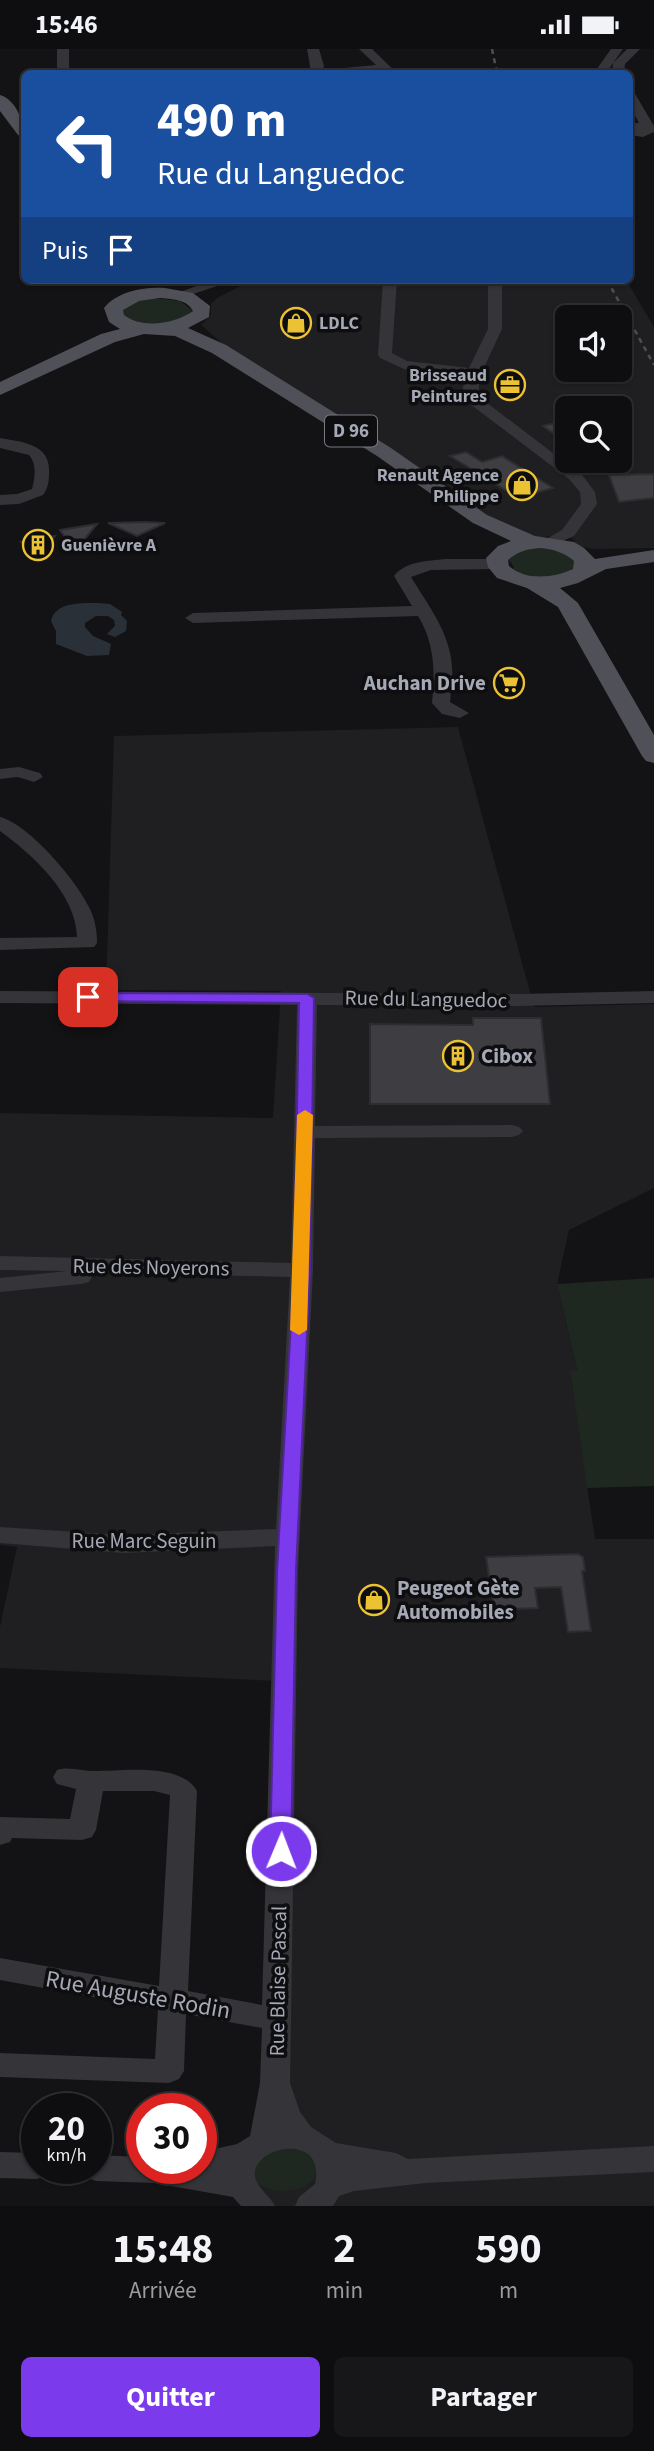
<!DOCTYPE html>
<html lang="fr">
<head>
<meta charset="utf-8">
<style>
  body { margin:0; font-family:"Source Sans 3",sans-serif; background:#171719; color:#f1f3f6; height:100vh; display:flex; flex-direction:column; font-size:26px; white-space:nowrap }
  * { box-sizing:border-box; margin:0 }
  p { font-size:23px; color:#9b9c9f }
  .icon { flex:none; width:38px; height:38px; fill:none; stroke:currentColor; stroke-width:2; stroke-linecap:round; stroke-linejoin:round }
  .map { position:relative; height:2157px; overflow:hidden }
  .side { display:flex; flex-direction:column; background:#0e0e10; flex:1 }
  .side>* { flex:none }
  .hud { position:absolute; left:21px; top:21px; width:612px; height:214px; border-radius:10px; box-shadow:0 2px 5px #0004,0 0 0 2px #2e2e30; background:#1a4fa0; color:#fff; overflow:hidden }
  .buttons { position:absolute; left:555px; top:256px; display:grid; gap:14px }
  .buttons a { display:grid; place-items:center; width:77px; height:77px; border-radius:10px; background:#0e0e10; box-shadow:0 2px 5px #0004,0 0 0 2px #2e2e30; font-size:35px }
  .speed { position:absolute; left:21px; top:2044px; display:flex; gap:14px; font-size:35px; font-weight:700; text-align:center }
  .speed>* { display:grid; place-content:center; width:91px; height:91px; border-radius:50%; background:#0e0e10; box-shadow:0 2px 5px #0004,0 0 0 2px #2e2e30; line-height:1 }
  .speed small { font-size:18px; font-weight:400 }
  .speed .limit { border:10px solid #d22; background:#fff; color:#111 }
  .pin { position:absolute; display:grid; place-items:center; width:60px; height:60px; color:#fff; margin:-30px; border-radius:14px; box-shadow:0 4px 10px #0006 }
  .me { position:absolute; width:77px; margin:-38px; rotate:1deg; stroke-linejoin:round; filter:drop-shadow(0 0 5px #0008) }
  .turn { display:flex; align-items:center; gap:24px; height:147px; padding:0 21px; font-size:32px }
  .turn .icon { width:91px; height:91px; stroke-width:2.5 }
  .turn b { display:block; font-size:49px; line-height:60px }
  .then { display:flex; align-items:center; height:66px; padding:0 21px; background:#0003; gap:14px; font-size:26px }
  .eta { display:flex; justify-content:space-evenly; align-items:center; height:119px; text-align:center }
  .eta b { font-size:42px; font-weight:700; line-height:49px }
  .cta { display:flex; gap:14px; margin-top:auto; padding:14px 21px }
  .cta a { flex:1; height:80px; border-radius:10px; background:#7c3aed; color:#fff; font-size:28px; font-weight:700; line-height:80px; text-align:center }
  .cta a+a { background:#171719; color:#f1f3f6 }
  .status { display:flex; justify-content:space-between; align-items:center; height:49px; padding:0 35px; background:#0e0e10; direction:ltr }
  .status svg { height:19px; fill:currentColor }
  .map>svg:first-child { display:block }
  .built { fill:#1f1f22; fill-rule:evenodd }
  .green { fill:#1f2721 }
  .water { fill:#2a3038 }
  .building { fill:#3d3d42; stroke:#2d2d31; stroke-width:2 }
  .lines { fill:none; stroke-linecap:round; stroke-linejoin:round }
  .minor { fill:#343439; fill-rule:evenodd }
  .major { fill:#505158; fill-rule:evenodd }
  .rail { stroke:#4d4e54; stroke-width:2.5; stroke-dasharray:5 4.5; stroke-linecap:butt }
  .route { fill:#7c3aed; stroke:#51269a; stroke-width:2 }
  .slow { fill:#f59e0b }
  .labels { text-anchor:middle; dominant-baseline:central; stroke-width:7; stroke-linejoin:round; paint-order:stroke }
  .far-poi-label { font-size:18px; font-weight:bold; fill:#a5a8b5; stroke:#0e0e10; text-anchor:start }
  .shield { fill:#0e0e10; stroke:#787a84; stroke-width:2 }
  .shield-label { font-size:19px; font-weight:bold; fill:#a5a8b5 }
  .poi-label { font-size:21px; font-weight:bold; fill:#a5a8b5; stroke:#0e0e10; text-anchor:start }
  .street-label { font-size:21px; fill:#a5a8b5; stroke:#0e0e10 }
  .near-street-label { font-size:24px; fill:#a5a8b5; stroke:#0e0e10 }
</style>
</head>
<body>
<div class="status"><b>15:46</b><svg viewBox="0 0 49 12"><path d="M0 12V9h3v3zM5 12V6h3v6zM10 12V3h3v9zM15 12V0h3v12zM26 1h20v11H26zM47 4h2v5h-2z"/></svg></div>
<div class="map">
<svg width="654" height="2157" viewBox="0 0 654 2157">
  <rect width="100%" height="100%" fill="#131315"/>
  <path class="built" d="M252,231H626L654,278V499L593,500L578,497L572,489L557,486L540,489L486,468L448,438L224,296L201,276L211,266V255L217,249ZM567,268H620V320H567ZM567,359H620V411H567Z
    M458,678L534,958L654,955V1139L569,1181L557,1235L577,1322L570,1323L595,1490H654V2157H256L278,1632L0,1619V1578L17,1498L0,1496V1064L273,1069L281,942L106,941L114,687Z"/>
  <path class="green" d="M155,249L180,252L192,261L191,264C170,276 146,279 124,267L123,260L132,253Z
    M542,499L563,503L575,512L574,519C557,535 530,528 510,521L514,519L510,512L507,511L520,501Z
    M654,1229V1437L587,1439L570,1322L577,1321L557,1235Z
    M295,2097C352,2130 282,2157 255,2132L254,2116L266,2102Z"/>
  <path class="water" d="M97,554L110,555L122,563L121,566L127,572L126,582L115,588L107,585L115,577L114,571L108,567H96L85,574V578L93,587L111,595L109,606L87,607L56,595V582L51,572C55,553 81,554 97,554Z"/>
  <path class="building" d="M567,371V394L543,377Z
    M466,403L482,413L502,407L553,439L518,449L450,407Z
    M654,425V449L619,453L609,426Z
    M144,473L165,474L137,487L108,474Z
    M97,475L84,491L69,494L60,481Z
    M55,487L40,506L31,502L21,493Z
    M473,969H541L550,1055H370V975L473,976Z
    M578,1505L583,1508L585,1522H582L591,1582L568,1583L561,1538L535,1539L538,1559L494,1561L486,1508Z"/>
  <g class="lines">
    <path class="minor" d="M57,0H69V18L74,24H62L57,18Z
      M307,0H319L324,17L322,24L311,23Z
      M359,0H372L397,24H328L334,20L376,16Z
      M611,0H623L606,24H594Z
      M627,0H640L625,15L624,24H612L613,14Z
      M630,42L634,43L654,77V83L643,88L630,86V74H639L630,57Z
      M214,231H235L178,250L171,246Z
      M383,231H397L392,304L407,312L469,319L488,280V231H502V280L480,327L478,347L583,427L595,443L597,455L574,487L547,499L539,494L562,481L581,455L580,443L569,430L466,352L462,342L466,327L404,320L380,309L378,306Z
      M0,389C23,393 51,395 49,424C49,433 48,439 43,446L19,455L0,456V446L17,445L32,440C35,429 37,415 29,406L0,399Z
      M446,510H496L504,515L496,520L431,521L411,528C428,556 451,585 452,619C453,630 451,642 450,653L469,664L460,669L442,665L432,654C435,622 435,595 418,567L193,574L185,569L193,564L412,557L394,527C406,512 427,512 446,510Z
      M19,718L40,724L43,728L34,733L18,728L0,730V720Z
      M0,768C29,775 79,834 91,862C95,872 97,882 97,894L94,898L0,901V889L77,888C76,845 33,806 0,782Z
      M0,942L519,945L654,942V954L519,957L317,956L315,1077L512,1076L519,1078L523,1082L519,1086L512,1088L315,1089L313,1221L298,1522L290,2034L300,2063L311,2078L336,2094L396,2104L408,2110L654,2097V2123L426,2134L354,2142L339,2147L333,2157H295L299,2148L315,2135C327,2079 244,2099 256,2131C259,2140 270,2147 275,2157H241L233,2148L154,2134L96,2132L85,2128L81,2119H96V2106L142,2108V2119H201V2103L237,2095L250,2087L260,2034L262,1979L186,1965L184,2022L179,2030L169,2034L0,2028V2004L155,2010L158,1960L0,1931V1909L159,1937L170,1746L154,1742H103L96,1781L92,1788L82,1791L12,1789L10,1793L0,1796V1768L70,1770L76,1740L57,1735L53,1728L57,1721C70,1717 81,1722 94,1722C122,1722 181,1713 197,1742L188,1942L262,1956L275,1497L123,1504L0,1494V1478L123,1486L276,1480L290,1228L88,1223L92,1228L89,1233L81,1235L0,1243V1229L67,1222L0,1221V1207L291,1214L297,956L0,954Z
      M0,2103L37,2104V2119H51L48,2126L37,2130L0,2129Z"/>
    <path class="major" d="M0,46C16,51 24,72 24,88L18,86L0,62Z
      M165,239L193,244L210,257L209,268L188,279L226,296L391,399L487,466L535,487L574,493L584,499L595,510L654,501V513L606,520L578,534L560,539L578,554L654,686V714L646,712L642,707L558,558L527,539L497,529L488,518L486,509L498,497L511,492L473,474L377,407L212,304L175,287L144,285L115,293L0,346V333L101,285L120,280L109,273L104,259C118,242 144,238 165,239ZM159,249C171,250 187,250 193,262C175,275 142,280 124,266L123,261L139,252ZM541,499C554,501 564,503 574,512L573,520C555,529 525,532 509,517L508,511C518,502 528,500 541,499Z"/>
    <path class="rail" d="M492,0L497,24
      M607,231L654,316"/>
  </g>
  <path class="route" d="M88,944L307,945L314,949L310,1221L296,1522L291,1802L288,1807L281,1810L273,1807L270,1802L277,1522L294,1221L299,954L82,952L80,948Z"/>
  <path class="slow" d="M305,1061L313,1066L307,1281L299,1286L290,1281L297,1066Z"/>
  <defs>
    <g id="shop-ring" transform="scale(1.575)"><circle r="9.5" fill="#0e0e10" stroke="#ebc234" stroke-width="1.5"/><path d="M-5-2.5h2.3a2.7 3.5 0 0 1 5.4 0H5L5.5 6h-11ZM-1.5-2.5h3a1.5 2.3 0 0 0-3 0Z" fill="#ebc234"/></g>
    <g id="office-ring" transform="scale(1.575)"><circle r="9.5" fill="#0e0e10" stroke="#ebc234" stroke-width="1.5"/><path d="M-6-3h4V-5.5h4V-3h4V5H-6ZM-1-4.5V-3h2v-1.5ZM-6 0V1H6V0Z" fill="#ebc234"/></g>
    <g id="building-ring" transform="scale(1.575)"><circle r="9.5" fill="#0e0e10" stroke="#ebc234" stroke-width="1.5"/><path d="M-4-6H4V6H1V3H-1V6H-4ZM-2.5-4.3h1.7v1.8h-1.7ZM.8-4.3h1.7v1.8H.8ZM-2.5-1h1.7V.8h-1.7ZM.8-1h1.7V.8H.8Z" fill="#ebc234"/></g>
    <g id="supermarket-ring" transform="scale(1.575)"><circle r="9.5" fill="#0e0e10" stroke="#ebc234" stroke-width="1.5"/><path d="M-6-5.5h2.5l.6 2H6L4.5 2H-2.5L-4.4-4H-6ZM-1.5 3.2a1.3 1.3 0 1 0 .1 0ZM3 3.2a1.3 1.3 0 1 0 .1 0Z" fill="#ebc234"/></g>
  </defs>
  <g fill-rule="evenodd">
    <use href="#shop-ring" x="296" y="274"/>
    <use href="#office-ring" x="510" y="336"/>
    <use href="#shop-ring" x="522" y="436"/>
    <use href="#building-ring" x="38" y="496"/>
    <use href="#supermarket-ring" x="509" y="634"/>
    <use href="#building-ring" x="458" y="1007"/>
    <use href="#shop-ring" x="374" y="1551"/>
  </g>
  <g class="labels">
    <g class="far-poi-label">
      <text x="319" y="274">LDLC</text>
      <text x="487" y="326" text-anchor="end">Brisseaud<tspan x="487" dy="21">Peintures</tspan></text>
      <text x="499" y="426" text-anchor="end">Renault Agence<tspan x="499" dy="21">Philippe</tspan></text>
      <text x="61" y="496">Guenièvre A</text>
    </g>
    <rect class="shield" x="325" y="366.5" width="52" height="31" rx="5"/>
    <g class="shield-label">
      <text x="351" y="382">D 96</text>
    </g>
    <g class="poi-label">
      <text x="486" y="634" text-anchor="end">Auchan Drive</text>
      <text x="481" y="1007">Cibox</text>
      <text x="397" y="1539">Peugeot Gète<tspan x="397" dy="24">Automobiles</tspan></text>
    </g>
    <g class="street-label">
      <text transform="translate(426 950) rotate(1)">Rue du Languedoc</text>
      <text transform="translate(151 1218) rotate(1)">Rue des Noyerons</text>
      <text x="144" y="1492">Rue Marc Seguin</text>
      <text transform="translate(278 1932) rotate(-89)">Rue Blaise Pascal</text>
    </g>
    <g class="near-street-label">
      <text transform="translate(138 1946) rotate(10)">Rue Auguste Rodin</text>
    </g>
  </g>
</svg>
<div class="buttons">
<a><svg class="icon" aria-label="sound" viewBox="0 0 24 24"><path d="M4 9h4l5-4v14l-5-4H4zM17 9q2 3 0 6"/></svg></a>
<a><svg class="icon" aria-label="search" viewBox="0 0 24 24"><circle cx="10" cy="10" r="6"/><path d="M15 15l6 6"/></svg></a>
</div>
<div class="speed"><div>20<small>km/h</small></div><div class="limit">30</div></div>
<div class="pin" style="left:88px;top:948px;background:#d93025"><svg class="icon" aria-label="arrive" viewBox="0 0 24 24"><path d="M6 21V4h12l-3 4 3 4H6"/></svg></div>
<svg class="me" style="left:281px;top:1802px" viewBox="-20 -20 40 40"><circle r="17" fill="#7c3aed" stroke="#fff" stroke-width="3"/><path d="M0-11L8 9 0 5-8 9z" fill="#fff"/></svg>
<div class="hud">
<div class="turn"><svg class="icon" aria-label="left" viewBox="0 0 24 24"><path d="M17 20v-9H6M10 6l-5 5 5 5"/></svg><div><b>490 m</b>Rue du Languedoc</div></div>
<div class="then">Puis<svg class="icon" aria-label="arrive" viewBox="0 0 24 24"><path d="M6 21V4h12l-3 4 3 4H6"/></svg></div>
</div>
</div>
<section class="side">
<div class="eta">
<div><b>15:48</b><p>Arrivée</p></div>
<div><b>2</b><p>min</p></div>
<div><b>590</b><p>m</p></div>
</div>
<div class="cta"><a>Quitter</a><a>Partager</a></div>
</section>
</body>
</html>
